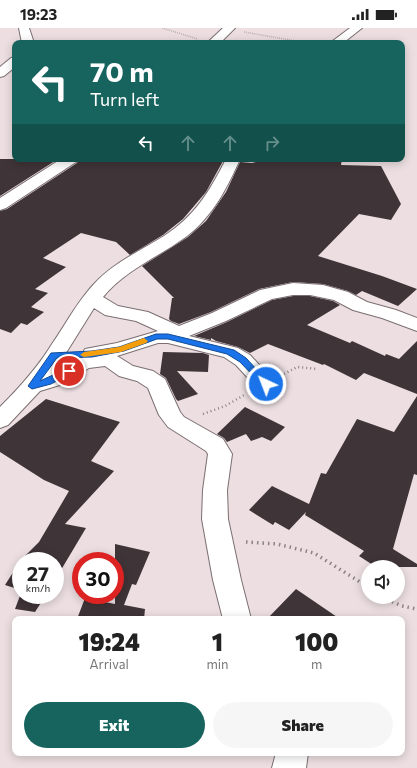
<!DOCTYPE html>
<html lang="en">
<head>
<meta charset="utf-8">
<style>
  body { margin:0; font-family:Commissioner,sans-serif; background:#f6f6f6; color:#222; height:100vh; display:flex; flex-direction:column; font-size:15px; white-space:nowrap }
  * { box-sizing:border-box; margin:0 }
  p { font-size:13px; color:#767676 }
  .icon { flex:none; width:22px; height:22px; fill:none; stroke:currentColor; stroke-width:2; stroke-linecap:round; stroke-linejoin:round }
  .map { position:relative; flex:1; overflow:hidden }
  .drawer { position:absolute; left:12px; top:588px; width:393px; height:140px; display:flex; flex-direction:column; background:#fff; border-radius:8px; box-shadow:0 2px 10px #0003 }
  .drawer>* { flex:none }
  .hud { position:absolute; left:12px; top:12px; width:393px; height:122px; border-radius:8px; box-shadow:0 2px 10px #0003; background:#17645f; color:#fff; overflow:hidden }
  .fabs { position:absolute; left:361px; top:532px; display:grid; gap:8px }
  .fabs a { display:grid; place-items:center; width:44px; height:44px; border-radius:50%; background:#fff; box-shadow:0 2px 10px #0003; font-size:20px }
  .speed { position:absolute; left:12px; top:524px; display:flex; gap:8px; font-size:20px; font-weight:700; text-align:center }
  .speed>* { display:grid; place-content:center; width:52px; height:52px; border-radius:50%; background:#fff; box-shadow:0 2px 10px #0003; line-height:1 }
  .speed small { font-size:10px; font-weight:400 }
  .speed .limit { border:6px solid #d22; background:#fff; color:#111 }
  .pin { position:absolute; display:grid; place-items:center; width:34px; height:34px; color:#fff; margin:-17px; border:2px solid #fff; border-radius:50%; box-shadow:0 1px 4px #0007 }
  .me { position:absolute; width:44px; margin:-22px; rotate:317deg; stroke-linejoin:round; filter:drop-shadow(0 0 3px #0008) }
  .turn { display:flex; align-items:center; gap:14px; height:84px; padding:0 12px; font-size:18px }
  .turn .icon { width:52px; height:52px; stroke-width:2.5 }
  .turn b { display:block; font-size:28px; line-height:34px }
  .lanes { display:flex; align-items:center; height:38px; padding:0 12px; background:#0003; justify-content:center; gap:20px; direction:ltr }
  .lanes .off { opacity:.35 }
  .eta { display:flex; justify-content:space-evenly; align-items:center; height:68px; text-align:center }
  .eta b { font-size:24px; font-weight:800; line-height:28px }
  .primary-button { display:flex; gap:8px; margin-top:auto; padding:8px 12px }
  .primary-button a { flex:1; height:46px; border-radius:24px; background:#17645f; color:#fff; font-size:16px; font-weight:800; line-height:46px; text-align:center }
  .primary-button a+a { background:#f6f6f6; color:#222 }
  .status { display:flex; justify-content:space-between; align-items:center; height:28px; padding:0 20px; background:#fff; direction:ltr }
  .status svg { height:11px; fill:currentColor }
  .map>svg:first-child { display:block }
  .building { fill:#3f3437 }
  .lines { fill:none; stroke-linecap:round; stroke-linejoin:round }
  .minor-casing { stroke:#7b6f72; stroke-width:2 }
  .path-far2 { stroke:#8b8284; stroke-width:1.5; stroke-dasharray:0.5 1.5; stroke-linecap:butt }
  .path-far1 { stroke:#8b8284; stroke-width:2.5; stroke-dasharray:1 3; stroke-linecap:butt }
  .path { stroke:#8b8284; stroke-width:3.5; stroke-dasharray:1.5 4; stroke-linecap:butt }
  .minor { fill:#fff; fill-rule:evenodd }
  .route { fill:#1a73e8; stroke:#114b97 }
  .slow { fill:#f59e0b }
</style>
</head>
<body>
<div class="status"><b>19:23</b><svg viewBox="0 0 49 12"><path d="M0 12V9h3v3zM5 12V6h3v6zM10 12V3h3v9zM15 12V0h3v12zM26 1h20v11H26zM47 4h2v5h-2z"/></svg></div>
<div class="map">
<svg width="417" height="740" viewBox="0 0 417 740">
  <rect width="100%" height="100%" fill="#ecdee1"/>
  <path class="building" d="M0,131H58L0,168Z
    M79,131H222L221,132L223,133L206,164L183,191L163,207L130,227L116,214L81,205L43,230L66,239L35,261L48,265L31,279L44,284L27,297L21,295L11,305L0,301V183L7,181L77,135Z
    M268,131H342L341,137L381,138L401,176L391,192L359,186L318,228L382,248L417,261L398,278L362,263L356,267L348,263L323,256L293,254L259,261L211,284L179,296L171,293L169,291L172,270H174L142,238L188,209L206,193L226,164L240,134L252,135Z
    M293,268H310L333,273L340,277L307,297L350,315L352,313L385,328L386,326L399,331L417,313V366L364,345L356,352L324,336L323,337L268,316L250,325L238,319L216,313L211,310V312L194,308L227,294L272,272Z
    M163,324L203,325L209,327L208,344L177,343L198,366L178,373L176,371L166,350L160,346Z
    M417,368V447L414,446L393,521L417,536V539H376L359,528L364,523L305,487L306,484L289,502L275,494L273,497L249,482L272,458L309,476L321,445L326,446L357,391L394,404Z
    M46,371L120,394L91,433L114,443L65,496L86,500L55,552V533H21V562L5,557L21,532L39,514L69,463L44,452L0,424V408Z
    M245,379L285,399L271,413L262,409L251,413L246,406L227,414L224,410L217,406Z
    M115,516L150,524L136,557L132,556L124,577L145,581L144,591H77L85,570L115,576Z
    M296,561L340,591H267Z
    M21,565V567H46L35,584L15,581Z"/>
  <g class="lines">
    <g class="minor-casing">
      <path id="minor" d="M19,0H29L34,15H22Z
        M223,0H235L220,15H207Z
        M350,0H362L343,15H330Z
        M15,29V39L4,48L0,49V39L11,30Z
        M61,131H78L76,134L6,180L0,182V170Z
        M226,131H240C227,160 213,188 187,208C159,229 126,241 103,269L118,278L148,284L179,298L212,285L260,262L293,255L323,257L348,264L367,274L396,282L417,290V303L382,290L353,282L334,272L310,267H293L272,271L226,293L189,308L238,320L250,327L277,356L274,361L266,363L258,361L236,337L224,329L168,315H158L117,328L133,338L153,343L165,351L180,384L184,389L223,411L232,426L227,462L228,491L241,552L251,591H223L213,552L202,491L203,462L208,426L206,423L168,399L159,387L148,360L137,353L119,348L105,338L89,340L63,356L40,363L8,397L0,400V379C19,360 38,339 52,316C66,296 77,274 94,256C113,235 140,223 164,208C194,189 210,163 226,131ZM94,280L105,287L136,293L158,303L117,315L85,321L82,326L83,328L75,330L56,341Z
        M276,725H308L306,740H272Z"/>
    </g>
    <path class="path-far2" d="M162,0L198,11
      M244,4L308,15"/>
    <path class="path-far1" d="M284,346L297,339L318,341
      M203,386L225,378L246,366"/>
    <path class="path" d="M246,514L277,516L314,525L368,559
      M382,569L402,578L417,581"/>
    <use href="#minor" class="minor"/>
  </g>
  <path class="route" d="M168,306L234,322L246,330L270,356L266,358H263L240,334L227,326L168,311H157L124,323L92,329L57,330L40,353L66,341H72L74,343L72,345L51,356L32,361L28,358L51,325L92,323L119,319L156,306Z"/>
  <path class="slow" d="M144,310L148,313L146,315L121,324L84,329L80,327L84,324L119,319Z"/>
</svg>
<div class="fabs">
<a><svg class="icon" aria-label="sound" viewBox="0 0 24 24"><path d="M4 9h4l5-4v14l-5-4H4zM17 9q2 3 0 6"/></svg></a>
</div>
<div class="speed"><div>27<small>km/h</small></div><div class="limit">30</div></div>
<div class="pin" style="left:69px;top:343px;background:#d93025"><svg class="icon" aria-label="arrive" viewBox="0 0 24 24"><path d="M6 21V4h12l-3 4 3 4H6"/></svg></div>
<svg class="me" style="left:266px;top:356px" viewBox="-20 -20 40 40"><circle r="17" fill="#1a73e8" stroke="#fff" stroke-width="3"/><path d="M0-11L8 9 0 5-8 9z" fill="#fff"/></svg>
<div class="hud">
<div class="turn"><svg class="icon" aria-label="left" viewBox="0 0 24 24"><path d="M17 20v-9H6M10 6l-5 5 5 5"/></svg><div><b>70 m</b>Turn left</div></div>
<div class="lanes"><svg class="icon" aria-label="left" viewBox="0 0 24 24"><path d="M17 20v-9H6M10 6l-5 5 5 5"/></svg><svg class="icon off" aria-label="ahead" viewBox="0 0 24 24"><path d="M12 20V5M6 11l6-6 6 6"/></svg><svg class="icon off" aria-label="ahead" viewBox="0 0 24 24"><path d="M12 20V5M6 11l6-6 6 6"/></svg><svg class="icon off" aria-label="right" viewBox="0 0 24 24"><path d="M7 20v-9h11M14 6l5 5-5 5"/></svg></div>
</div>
<section class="drawer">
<div class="eta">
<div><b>19:24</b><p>Arrival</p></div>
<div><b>1</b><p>min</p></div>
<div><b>100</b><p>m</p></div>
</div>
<div class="primary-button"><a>Exit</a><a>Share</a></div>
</section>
</div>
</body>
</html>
